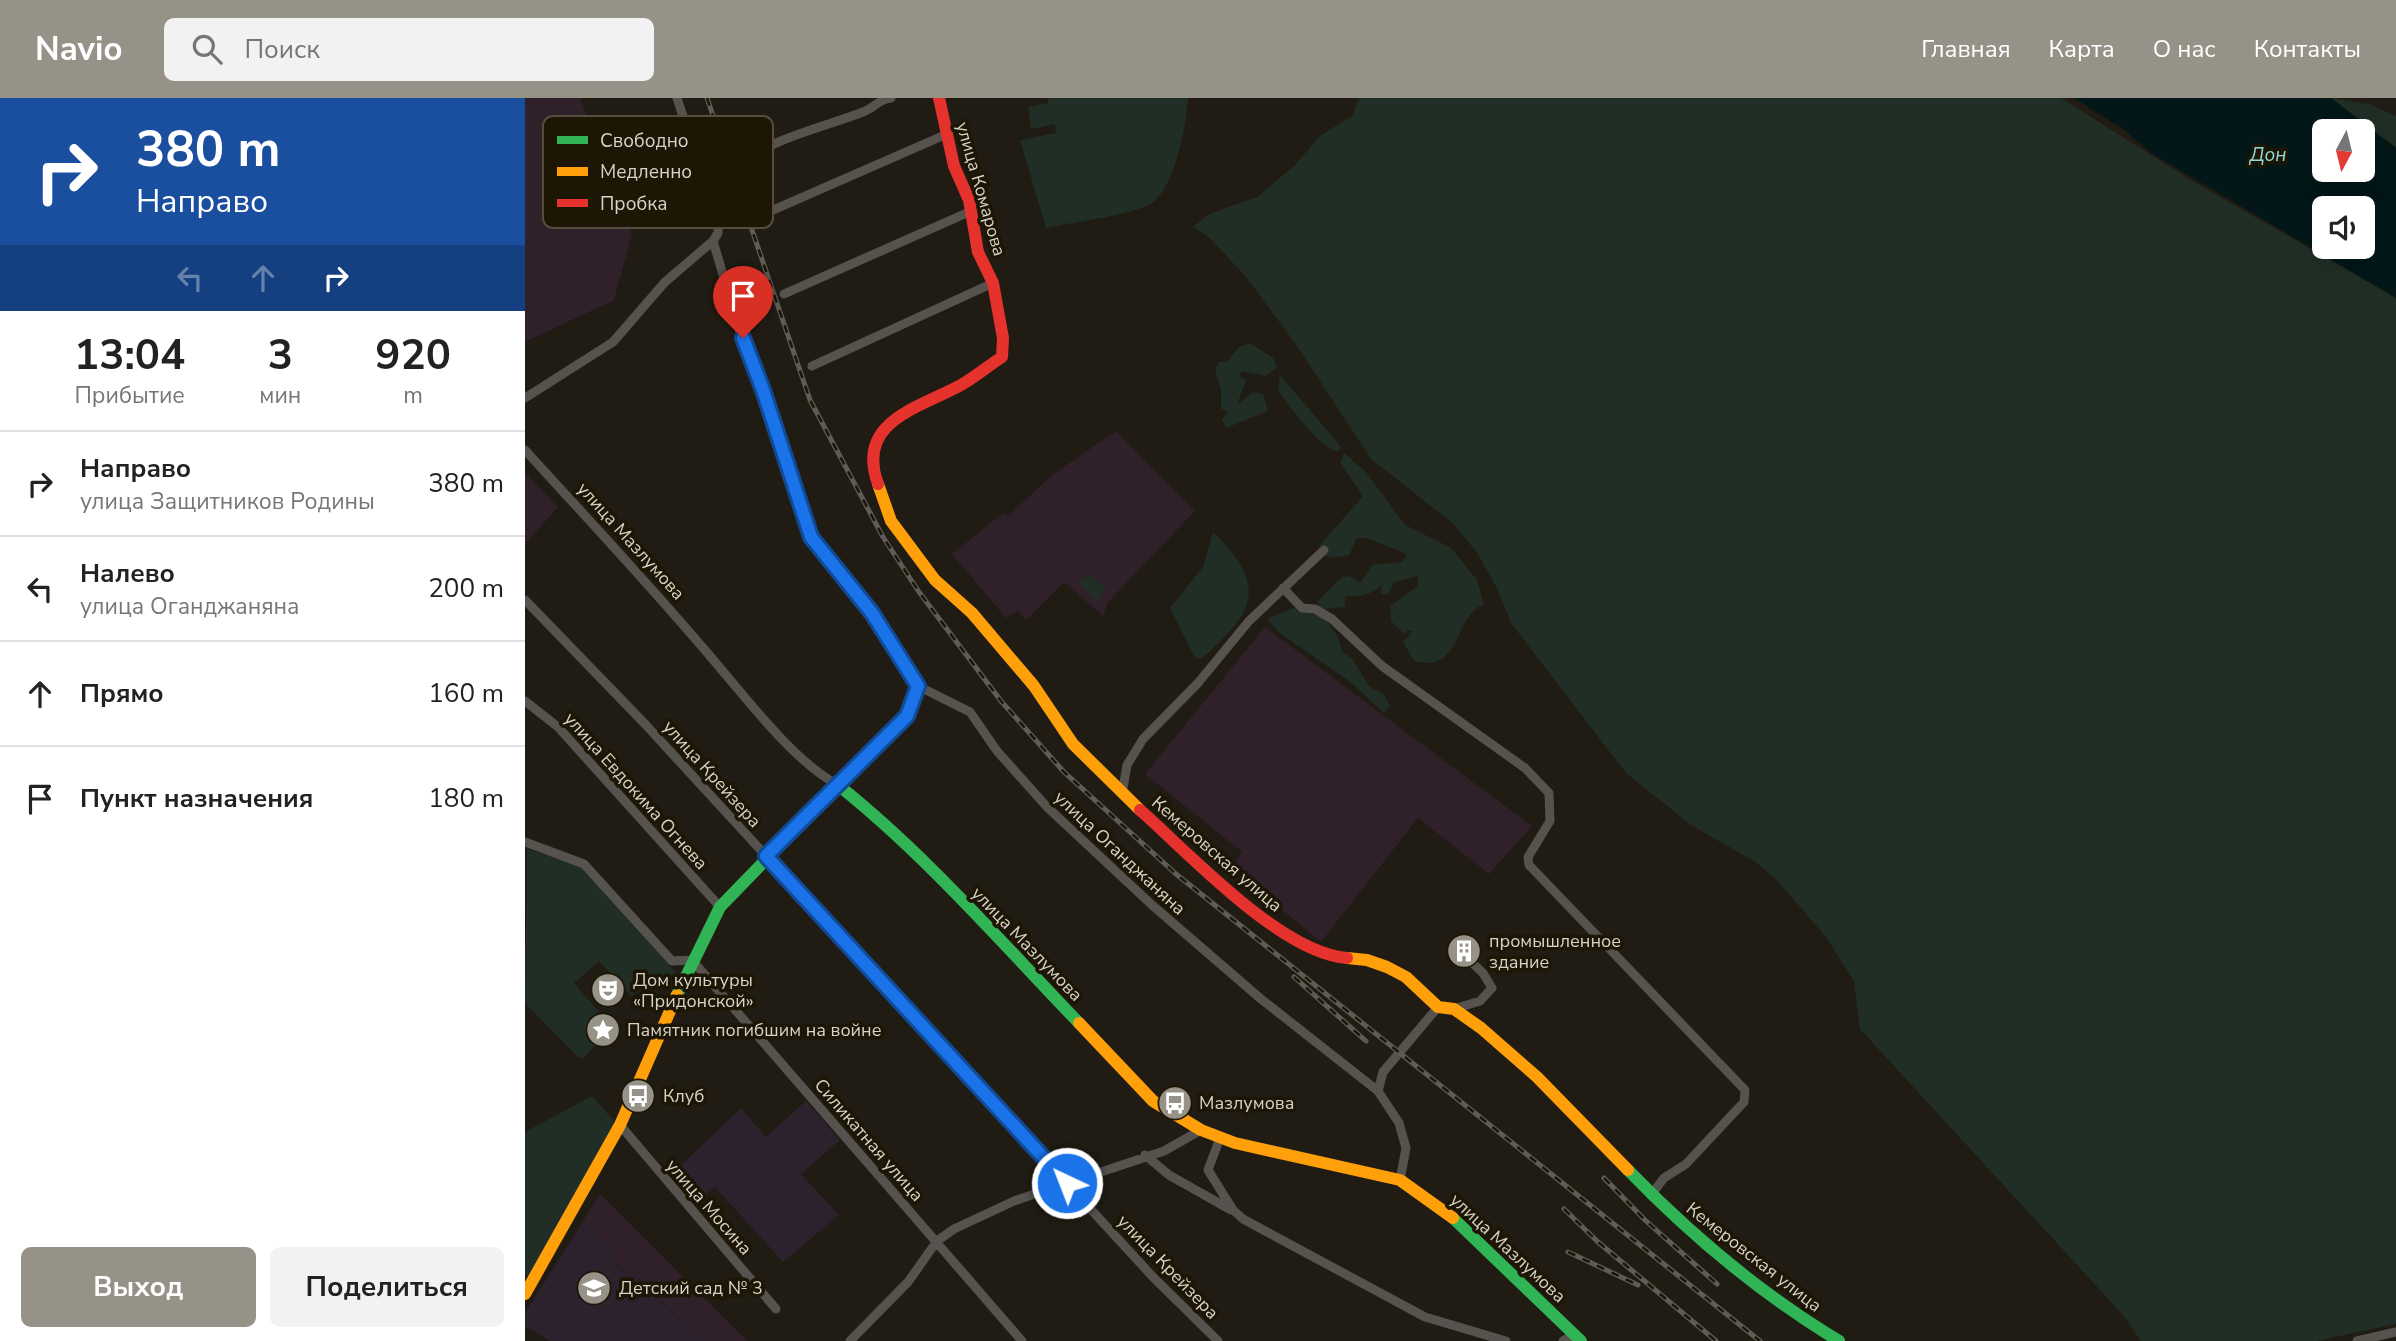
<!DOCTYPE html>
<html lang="ru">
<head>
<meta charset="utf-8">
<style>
  body { margin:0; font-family:"Nunito Sans",sans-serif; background:#f2f2f2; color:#222; height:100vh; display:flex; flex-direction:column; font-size:26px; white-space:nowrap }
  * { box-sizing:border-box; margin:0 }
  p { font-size:23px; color:#767676 }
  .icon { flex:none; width:38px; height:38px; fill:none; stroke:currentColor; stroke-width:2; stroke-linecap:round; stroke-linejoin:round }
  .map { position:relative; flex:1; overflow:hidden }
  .panel { display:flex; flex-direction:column; background:#fff; width:525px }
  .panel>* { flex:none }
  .hud { background:#1a4fa0; color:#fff; overflow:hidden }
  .needle { width:46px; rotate:187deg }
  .buttons { position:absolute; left:1787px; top:21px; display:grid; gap:14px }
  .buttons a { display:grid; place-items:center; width:63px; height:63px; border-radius:10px; background:#fff; box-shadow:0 7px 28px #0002; font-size:35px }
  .pin { position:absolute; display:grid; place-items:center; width:60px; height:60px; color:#fff; margin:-72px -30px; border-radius:50% 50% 50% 0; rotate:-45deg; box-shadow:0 0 7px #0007 }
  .pin .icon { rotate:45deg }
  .me { position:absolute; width:77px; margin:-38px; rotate:317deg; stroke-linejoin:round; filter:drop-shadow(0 0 5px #0008) }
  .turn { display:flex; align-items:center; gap:24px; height:147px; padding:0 21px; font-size:32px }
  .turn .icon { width:91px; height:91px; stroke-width:2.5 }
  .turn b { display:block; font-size:49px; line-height:60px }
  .lanes { display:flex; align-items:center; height:66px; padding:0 21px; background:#0003; justify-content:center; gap:35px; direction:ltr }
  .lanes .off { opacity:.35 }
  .eta { display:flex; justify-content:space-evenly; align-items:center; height:119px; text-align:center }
  .eta b { font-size:42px; font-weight:700; line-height:49px }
  .primary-button { display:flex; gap:14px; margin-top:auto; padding:14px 21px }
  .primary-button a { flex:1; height:80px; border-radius:10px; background:#979288; color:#fff; font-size:28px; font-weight:700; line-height:80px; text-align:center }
  .primary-button a+a { background:#f2f2f2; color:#222 }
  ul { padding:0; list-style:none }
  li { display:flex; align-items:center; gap:21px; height:105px; padding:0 21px; border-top:2px solid #e0e0e0 }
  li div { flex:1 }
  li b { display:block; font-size:26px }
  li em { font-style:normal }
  header { display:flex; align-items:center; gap:42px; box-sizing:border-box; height:98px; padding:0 35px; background:#979288; color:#fff }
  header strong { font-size:33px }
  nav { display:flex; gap:38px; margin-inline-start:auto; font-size:24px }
  .search { width:490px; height:63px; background:#f2f2f2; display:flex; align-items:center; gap:18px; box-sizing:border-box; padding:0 24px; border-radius:10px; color:#767676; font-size:26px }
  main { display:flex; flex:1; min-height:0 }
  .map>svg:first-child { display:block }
  .industrial { fill:#2f2029 }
  .education { fill:#2b222d }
  .green { fill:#202e26 }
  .water { fill:#031718; fill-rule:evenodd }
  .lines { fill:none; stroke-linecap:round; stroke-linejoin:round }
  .street { stroke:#56524e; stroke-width:9 }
  .fast { stroke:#30b455; stroke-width:12 }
  .slow { stroke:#ff9f0a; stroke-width:12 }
  .jam { stroke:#e5322d; stroke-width:12 }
  .rail-casing { stroke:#5f5c58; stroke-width:5 }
  .rail { stroke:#1d1605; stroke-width:2.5; stroke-dasharray:8; stroke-linecap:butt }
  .route-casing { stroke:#114b97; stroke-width:18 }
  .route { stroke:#1a73e8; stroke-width:12 }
  .labels { text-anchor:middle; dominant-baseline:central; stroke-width:7; stroke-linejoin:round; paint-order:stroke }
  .street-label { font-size:18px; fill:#d7d2c7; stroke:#1d1605 }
  .poi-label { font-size:18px; fill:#d7d2c7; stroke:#1d1605; text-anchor:start }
  .water-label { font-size:19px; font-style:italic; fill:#92d8dd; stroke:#1d1605 }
  .key { fill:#1d1605; stroke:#554e3f; stroke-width:2 }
  .key-label { font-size:19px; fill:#d7d2c7 }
</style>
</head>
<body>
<header>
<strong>Navio</strong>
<div class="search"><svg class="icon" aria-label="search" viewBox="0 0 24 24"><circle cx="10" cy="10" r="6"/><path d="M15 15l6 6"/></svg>Поиск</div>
<nav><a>Главная</a><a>Карта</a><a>О нас</a><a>Контакты</a></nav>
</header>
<main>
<section class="panel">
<div class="hud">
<div class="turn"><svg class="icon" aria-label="right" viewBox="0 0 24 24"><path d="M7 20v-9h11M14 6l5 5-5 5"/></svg><div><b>380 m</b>Направо</div></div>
<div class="lanes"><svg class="icon off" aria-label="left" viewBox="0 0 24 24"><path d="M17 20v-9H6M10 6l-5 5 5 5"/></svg><svg class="icon off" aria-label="ahead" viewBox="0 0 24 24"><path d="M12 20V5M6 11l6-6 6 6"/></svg><svg class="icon" aria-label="right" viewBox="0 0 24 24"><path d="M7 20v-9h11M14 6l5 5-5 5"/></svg></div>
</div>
<div class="eta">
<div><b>13:04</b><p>Прибытие</p></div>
<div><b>3</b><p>мин</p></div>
<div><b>920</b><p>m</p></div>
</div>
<ul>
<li><svg class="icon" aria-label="right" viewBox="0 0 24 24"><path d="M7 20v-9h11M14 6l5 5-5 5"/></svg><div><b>Направо</b><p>улица Защитников Родины</p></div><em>380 m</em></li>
<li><svg class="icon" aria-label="left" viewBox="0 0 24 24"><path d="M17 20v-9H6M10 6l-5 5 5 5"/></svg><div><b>Налево</b><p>улица Оганджаняна</p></div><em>200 m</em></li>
<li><svg class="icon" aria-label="ahead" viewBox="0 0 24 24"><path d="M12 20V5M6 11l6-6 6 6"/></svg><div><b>Прямо</b></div><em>160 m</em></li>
<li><svg class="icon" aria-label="arrive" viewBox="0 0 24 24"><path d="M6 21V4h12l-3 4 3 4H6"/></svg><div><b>Пункт назначения</b></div><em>180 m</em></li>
</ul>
<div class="primary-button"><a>Выход</a><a>Поделиться</a></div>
</section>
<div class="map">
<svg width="1871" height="1243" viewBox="0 0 1871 1243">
  <rect width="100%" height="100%" fill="#201c13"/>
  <path class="industrial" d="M0,0H55L107,136L89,202L0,244Z
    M591,333L670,413L583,504L578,518L539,484L501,522L493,513L481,520L427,456L478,415L483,418L527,377Z
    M0,375L33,409L0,446Z
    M740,529L1007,728L964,776L893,720L796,844L706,770L717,754L620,676Z
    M75,1096L222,1243H177L112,1179L107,1182L87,1162L93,1156L58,1123Z"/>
  <path class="education" d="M281,1003L315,1042L276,1076L314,1117L258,1164L190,1089L174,1102L149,1074L216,1010L241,1039Z
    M58,1123L94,1156L87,1163L107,1182L111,1179L177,1243H25L0,1228V1215Z"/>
  <path class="green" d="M523,0H663C661,27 650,96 622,108C599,118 548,124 521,130L495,42L531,35L530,26L506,31L503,9L523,5Z
    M834,0H1536L1664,81L1871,200V1226L1791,1243H1616L1598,1217L1335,931L1329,883L1301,839L1252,782L1229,763L1166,727L1101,675L986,525L972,490L952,455L929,426L846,361L770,245L721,179L684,139L668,129L684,116L732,99L769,68L795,38L827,18Z
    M1806,0L1845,6L1871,18V50Z
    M725,245L748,260L752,269L741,278L716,273L715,280L721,282L712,307L728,294L738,296L743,313L701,330L697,321L703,315L696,310V292L690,272L694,264H702L714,249Z
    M755,277L813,345L816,350L813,354C793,348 765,309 753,292Z
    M819,355L841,374L880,427L926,450L952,482L959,506C927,519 938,576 889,563L878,544L888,533L883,532L880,537L866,523L865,508L893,488V478L869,484L863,497L856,496L857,486C846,497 837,499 822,498L819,502L821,509L797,511L792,504L817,479L824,478L835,485L847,467L877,464L882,456L842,440H832L824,457L806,460L794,456L795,447L838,398L815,365Z
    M688,434C744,489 730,514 676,561L670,560L645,510L678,469Z
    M566,476L580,490L572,503L553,484Z
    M768,510L798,519L812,537L818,555L827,560L844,588L859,597L865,608L859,615L824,583L756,536L742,521Z
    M2,751L59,769L154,878L147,891L135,878L107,898L74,863L49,885L80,921C72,929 69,934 74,944L58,960L53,959L0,905Z
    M67,998L90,1024L4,1180L0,1176V1034Z"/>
  <path class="water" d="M1549,0H1806L1871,50V200L1626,55L1601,33ZM1799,33H1838V72H1799ZM1799,110H1838V149H1799Z"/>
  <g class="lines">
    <path class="street" d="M152,0L193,123V135L188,143L223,261L238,292L286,439L347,515L393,588L445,614L472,653L522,709L627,807L736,901L853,993L874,1025L881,1050L875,1082
      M215,65C252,39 296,30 338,14C349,10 354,1 366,0
      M232,119L422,36
      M259,196L444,114
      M287,268L468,185
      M0,300L88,244L140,184L188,143
      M0,352C60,418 121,483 179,551C214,591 267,663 313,687L382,618L393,588
      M758,490L777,510L790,511L807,521L857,568L1000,670L1024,695L1025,723L1003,759L1004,767L1220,992L1219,1004L1161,1066L1139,1080L1126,1097
      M0,502L120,626L627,1178L693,1243
      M0,603L33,629L195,809
      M597,696L602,667L618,641L673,585L724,523L799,452
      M0,744L59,766L147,863L167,862L497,1243
      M929,911L955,903L967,890L958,875L942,860
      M853,993L858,974L913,909
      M95,1027L251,1211
      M695,1040L683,1072L708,1112L718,1121L900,1219L981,1243
      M620,1057L644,1077L706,1112
      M325,1243L383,1184L412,1143L429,1131L489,1103L639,1053L676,1032
      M1038,1243L1049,1236
      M1832,1243L1871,1234"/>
    <path class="fast" d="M152,897L195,809L313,687C401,757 476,844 554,925
      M1103,1072C1166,1137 1236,1196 1314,1243
      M928,1120L1056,1243"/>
    <path class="slow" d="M353,386L366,423L410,482L447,515L509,588L548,646L615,712
      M822,860L842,862L862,869L881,879L913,909L929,911L956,930L1012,979L1103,1072
      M554,925L628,1003L676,1032L710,1045L875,1082L928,1120
      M0,1196L95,1027L152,897"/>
    <path class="jam" d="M353,386C330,323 394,310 436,287C450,279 463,268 477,259L478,240L468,185L453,154L444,102L429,68L414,0
      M615,712C665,756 756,855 822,860"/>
    <g class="rail-casing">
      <path id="rail" d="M182,0L285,302L358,439L394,494L476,603L539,674L651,776L1235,1243
        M769,879L841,943
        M1079,1080L1121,1123L1192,1186
        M1039,1111L1073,1144L1191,1243
        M1043,1154L1113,1187"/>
    </g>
    <use href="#rail" class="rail"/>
  </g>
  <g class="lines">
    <g class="route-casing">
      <path id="route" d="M218,240L238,292L286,439L347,515L393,588L382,618L241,758L542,1085"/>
    </g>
    <use href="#route" class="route"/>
  </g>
  <defs>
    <g id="building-disc" transform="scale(1.75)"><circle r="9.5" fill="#979288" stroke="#1d1605"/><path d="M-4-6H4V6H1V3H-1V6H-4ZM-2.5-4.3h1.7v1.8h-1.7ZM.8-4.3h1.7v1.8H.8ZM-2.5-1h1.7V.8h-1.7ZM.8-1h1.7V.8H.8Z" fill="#fff"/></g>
    <g id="theatre-disc" transform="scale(1.75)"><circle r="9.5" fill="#979288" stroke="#1d1605"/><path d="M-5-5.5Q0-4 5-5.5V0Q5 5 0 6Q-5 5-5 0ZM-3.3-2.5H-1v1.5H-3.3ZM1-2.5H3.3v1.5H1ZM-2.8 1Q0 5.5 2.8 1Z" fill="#fff"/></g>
    <g id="sight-disc" transform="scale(1.75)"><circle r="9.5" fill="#979288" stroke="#1d1605"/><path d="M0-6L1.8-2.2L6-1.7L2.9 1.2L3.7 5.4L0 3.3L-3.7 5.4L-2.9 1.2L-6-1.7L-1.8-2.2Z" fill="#fff"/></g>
    <g id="bus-disc" transform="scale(1.75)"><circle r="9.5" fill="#979288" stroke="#1d1605"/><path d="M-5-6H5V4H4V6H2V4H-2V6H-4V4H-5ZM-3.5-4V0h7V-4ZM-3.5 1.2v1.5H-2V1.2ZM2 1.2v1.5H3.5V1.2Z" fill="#fff"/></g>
    <g id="school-disc" transform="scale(1.75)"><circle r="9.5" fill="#979288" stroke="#1d1605"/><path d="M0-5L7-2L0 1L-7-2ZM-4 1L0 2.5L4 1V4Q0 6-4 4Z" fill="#fff"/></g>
  </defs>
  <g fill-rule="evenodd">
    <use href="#building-disc" x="939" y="853"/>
    <use href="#theatre-disc" x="83" y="892"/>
    <use href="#sight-disc" x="78" y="932"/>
    <use href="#bus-disc" x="113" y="998"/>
    <use href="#bus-disc" x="650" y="1005"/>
    <use href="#school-disc" x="69" y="1190"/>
  </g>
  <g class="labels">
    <g class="street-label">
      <text transform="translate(456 91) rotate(74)">улица Комарова</text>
      <text transform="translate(106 443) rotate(48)">улица Мазлумова</text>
      <text transform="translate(187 676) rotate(48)">улица Крейзера</text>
      <text transform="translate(111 693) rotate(48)">улица Евдокима Огнева</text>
      <text transform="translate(595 755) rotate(43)">улица Оганджаняна</text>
      <text transform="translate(692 756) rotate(41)">Кемеровская улица</text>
      <text transform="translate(502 846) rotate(46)">улица Мазлумова</text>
      <text transform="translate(344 1042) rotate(49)">Силикатная улица</text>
      <text transform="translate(184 1109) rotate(49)">улица Мосина</text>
      <text transform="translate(983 1150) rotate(43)">улица Мазлумова</text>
      <text transform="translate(1229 1159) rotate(38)">Кемеровская улица</text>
      <text transform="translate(643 1169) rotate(46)">улица Крейзера</text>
    </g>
    <g class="poi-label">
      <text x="964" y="843">промышленное<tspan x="964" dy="21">здание</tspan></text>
      <text x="108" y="882">Дом культуры<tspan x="108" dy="21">«Придонской»</tspan></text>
      <text x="102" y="932">Памятник погибшим на войне</text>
      <text x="138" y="998">Клуб</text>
      <text x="674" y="1005">Мазлумова</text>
      <text x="94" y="1190">Детский сад № 3</text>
    </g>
    <g class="water-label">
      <text x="1743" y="57">Дон</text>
    </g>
  </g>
  <rect x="18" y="18" width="230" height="112" rx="10" class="key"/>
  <rect x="32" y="38" width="31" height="8" fill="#30b455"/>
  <rect x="32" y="69" width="31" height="9" fill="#ff9f0a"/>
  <rect x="32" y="101" width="31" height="8" fill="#e5322d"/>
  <g class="key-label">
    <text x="75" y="49">Свободно</text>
    <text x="75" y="80">Медленно</text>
    <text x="75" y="112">Пробка</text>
  </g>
</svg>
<div class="buttons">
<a><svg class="needle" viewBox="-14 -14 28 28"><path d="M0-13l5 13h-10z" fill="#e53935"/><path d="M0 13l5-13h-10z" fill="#767676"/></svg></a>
<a><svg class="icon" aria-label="sound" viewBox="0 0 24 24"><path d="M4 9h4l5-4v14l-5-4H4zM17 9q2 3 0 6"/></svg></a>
</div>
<div class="pin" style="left:218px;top:240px;background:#d93025"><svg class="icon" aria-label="arrive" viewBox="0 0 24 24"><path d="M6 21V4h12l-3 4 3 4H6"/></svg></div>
<svg class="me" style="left:542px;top:1085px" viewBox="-20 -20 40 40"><circle r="17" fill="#1a73e8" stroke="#fff" stroke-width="3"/><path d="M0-11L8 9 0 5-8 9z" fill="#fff"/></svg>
</div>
</main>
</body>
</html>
